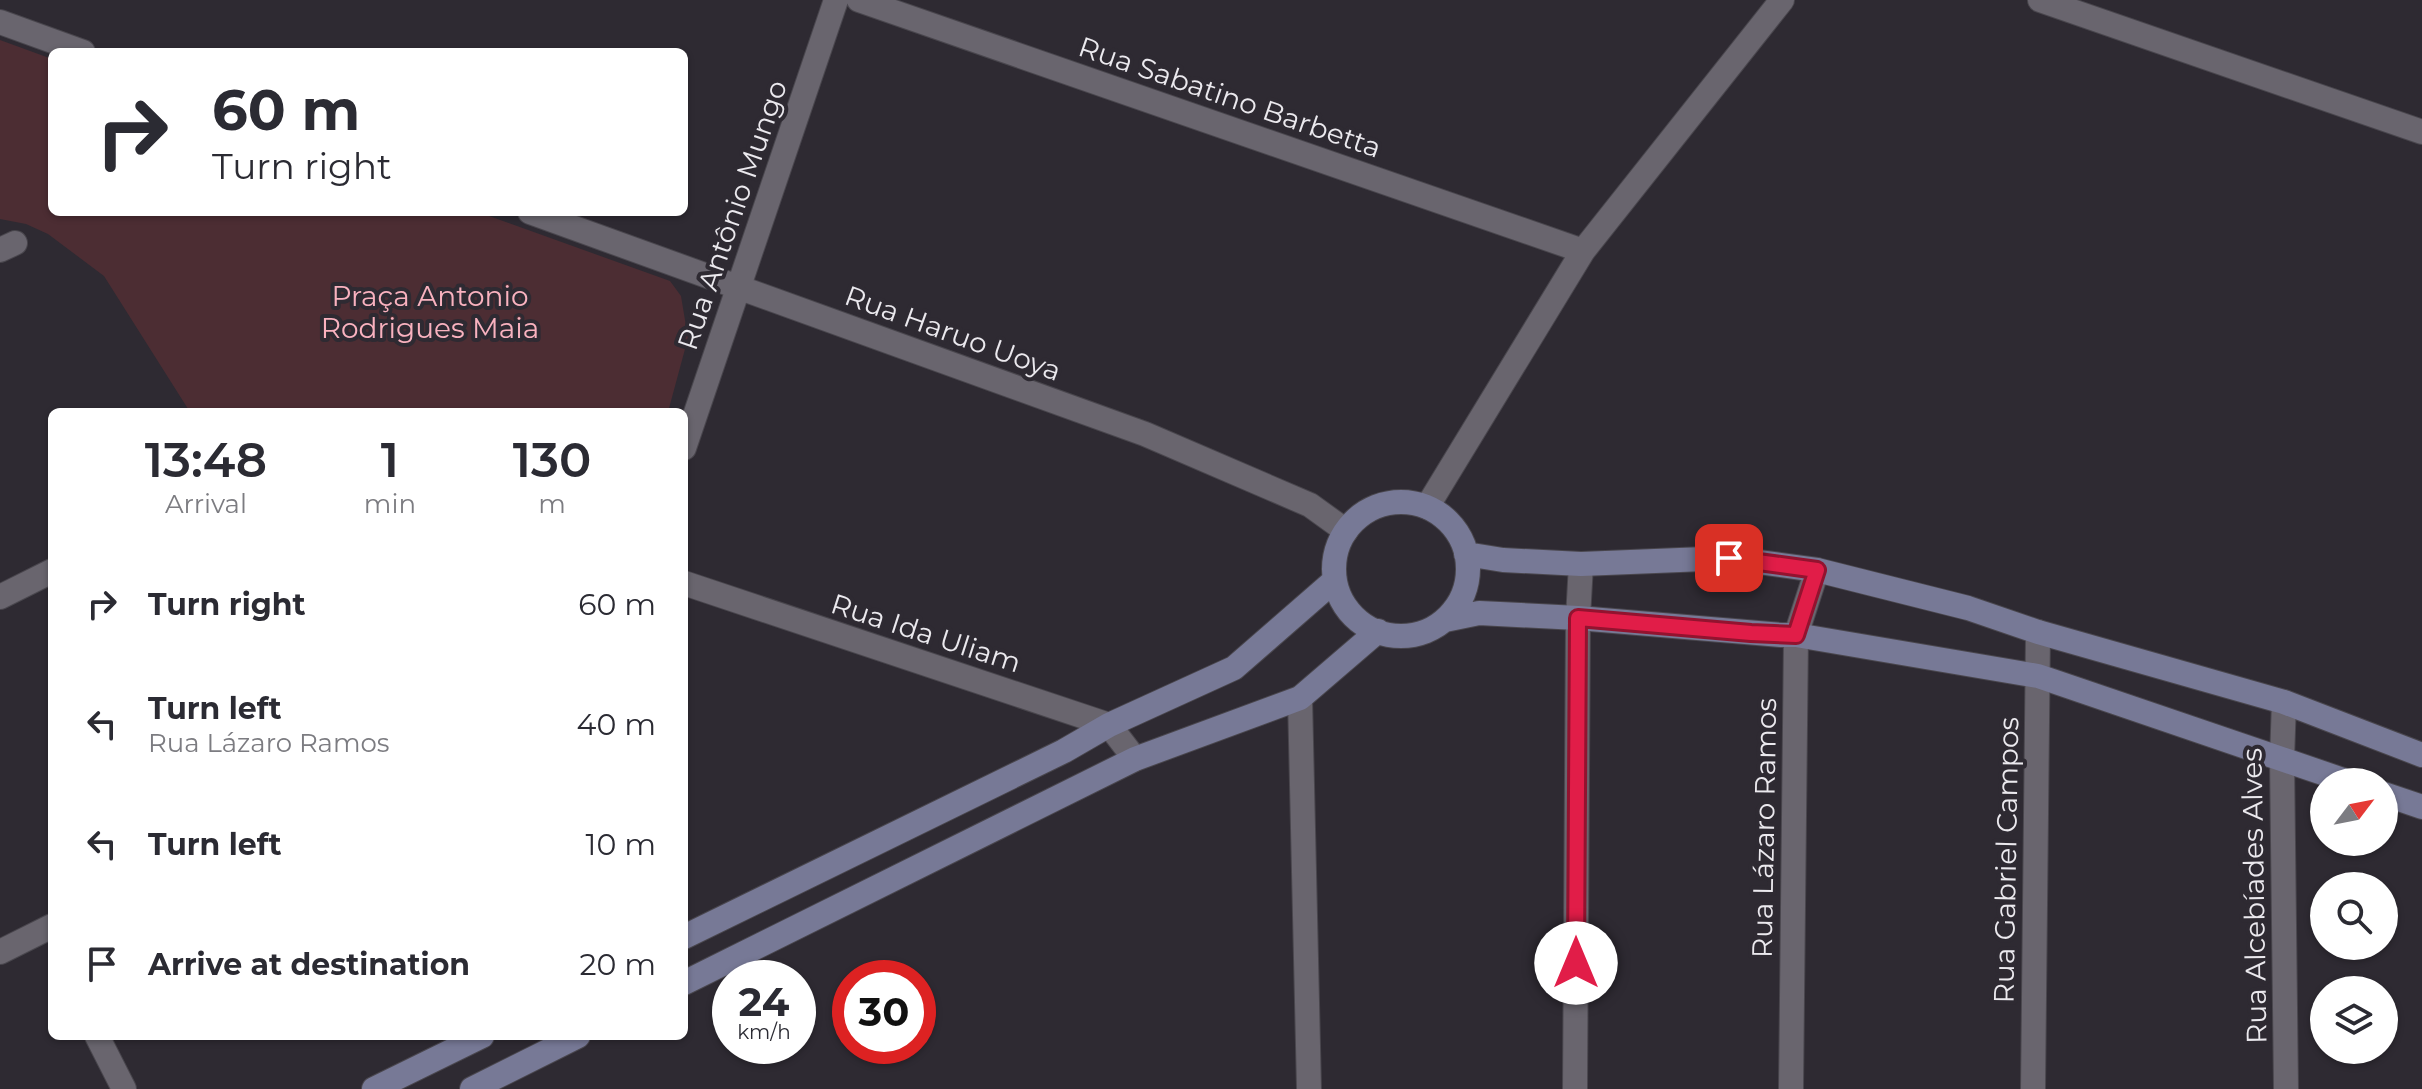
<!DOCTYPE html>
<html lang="en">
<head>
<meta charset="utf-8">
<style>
  body { margin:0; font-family:Montserrat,sans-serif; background:#f2f2f3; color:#2b2b33; height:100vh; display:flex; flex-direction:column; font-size:30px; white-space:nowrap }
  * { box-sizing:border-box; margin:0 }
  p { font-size:26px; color:#7c7c81 }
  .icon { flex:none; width:44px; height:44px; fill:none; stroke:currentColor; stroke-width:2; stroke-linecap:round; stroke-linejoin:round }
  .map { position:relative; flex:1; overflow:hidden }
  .drawer { position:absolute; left:48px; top:408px; width:640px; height:632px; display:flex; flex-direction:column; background:#fff; border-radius:12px; box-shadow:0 2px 6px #0004 }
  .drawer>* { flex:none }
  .top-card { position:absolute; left:48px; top:48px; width:640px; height:168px; border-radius:12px; box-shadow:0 2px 6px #0004; background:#fff; color:#2b2b33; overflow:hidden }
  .needle { width:52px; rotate:58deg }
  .controls { position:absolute; left:2310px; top:768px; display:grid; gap:16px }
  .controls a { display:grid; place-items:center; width:88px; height:88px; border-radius:50%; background:#fff; box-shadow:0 2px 6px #0004; font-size:40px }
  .speed { position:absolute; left:712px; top:960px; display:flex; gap:16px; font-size:40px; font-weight:700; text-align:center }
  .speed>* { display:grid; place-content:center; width:104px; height:104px; border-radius:50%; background:#fff; box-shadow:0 2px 6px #0004; line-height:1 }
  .speed small { font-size:20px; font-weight:400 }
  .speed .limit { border:12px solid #d22; background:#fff; color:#111 }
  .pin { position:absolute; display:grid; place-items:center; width:68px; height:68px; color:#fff; margin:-34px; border-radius:16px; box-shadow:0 4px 12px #0006 }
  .me { position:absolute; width:88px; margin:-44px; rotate:0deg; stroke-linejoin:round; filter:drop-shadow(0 0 6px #0008) }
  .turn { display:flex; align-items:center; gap:28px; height:168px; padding:0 32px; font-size:36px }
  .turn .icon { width:104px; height:104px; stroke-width:2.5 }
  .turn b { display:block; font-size:56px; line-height:68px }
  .eta { display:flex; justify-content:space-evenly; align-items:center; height:136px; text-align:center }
  .eta b { font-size:48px; font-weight:600; line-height:56px }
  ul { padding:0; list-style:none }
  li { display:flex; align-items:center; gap:24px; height:120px; padding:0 32px }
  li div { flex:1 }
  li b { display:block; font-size:30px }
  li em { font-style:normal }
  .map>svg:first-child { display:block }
  .green { fill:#4c2d33 }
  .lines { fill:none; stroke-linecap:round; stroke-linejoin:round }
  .street-casing { stroke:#49464d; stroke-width:26 }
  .secondary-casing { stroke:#49464d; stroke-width:26 }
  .street { stroke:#69656e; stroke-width:24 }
  .secondary { stroke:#777996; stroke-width:24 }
  .route-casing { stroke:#92132f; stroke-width:20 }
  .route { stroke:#e11d48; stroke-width:14 }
  .labels { text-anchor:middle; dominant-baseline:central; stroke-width:8; stroke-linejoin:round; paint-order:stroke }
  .street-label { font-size:28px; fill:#ebe9ee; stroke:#2e2a32 }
  .park-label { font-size:28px; fill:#f9b2bf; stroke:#2e2a32 }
</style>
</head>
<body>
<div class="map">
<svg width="2422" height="1089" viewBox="0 0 2422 1089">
  <rect width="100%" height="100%" fill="#2e2a32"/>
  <path class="green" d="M0,40L52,59V212H478L670,281L681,296L688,338L668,412H190L104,276L48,234L26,224L0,219Z"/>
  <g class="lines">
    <g class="street-casing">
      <path id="street" d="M859,0L1583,251
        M2040,0L2422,132
        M0,22L83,52
        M530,212L1145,434L1310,505L1346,531
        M0,250L15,243
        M684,448L836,0
        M1427,507L1583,251L1782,0
        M684,583L1109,725L1135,759
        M0,597L52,571
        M1300,698L1309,1089
        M2284,702L2282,759L2286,1089
        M0,952L52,926
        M97,1036L124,1089
        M1575,1089L1578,618L1581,564
        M1791,1089L1796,635L1817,570
        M2033,1089L2038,632"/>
    </g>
    <g class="secondary-casing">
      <path id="secondary" d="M1334 569a67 67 0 1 1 134 0a67 67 0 1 1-134 0Z
        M1466,554L1503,560L1581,564L1729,558L1817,570L1968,608L2038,632L2284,702L2422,755
        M1445,620L1479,613L1578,618L1781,635H1796L2038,676L2349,782
        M2384,794L2422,807
        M684,937L1064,751L1109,725L1234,668L1335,580
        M684,983L1135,759L1300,698L1378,631
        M374,1089L482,1036
        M472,1089L578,1036"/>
    </g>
    <use href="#street" class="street"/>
    <use href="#secondary" class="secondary"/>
  </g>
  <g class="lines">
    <g class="route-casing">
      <path id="route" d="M1576,963L1578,618L1751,633L1796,635L1817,570L1729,558"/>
    </g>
    <use href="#route" class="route"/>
  </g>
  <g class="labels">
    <g class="street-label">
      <text transform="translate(1230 97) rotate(19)">Rua Sabatino Barbetta</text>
      <text transform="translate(732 215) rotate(-71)">Rua Antônio Mungo</text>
      <text transform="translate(953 333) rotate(20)">Rua Haruo Uoya</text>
      <text transform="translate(926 633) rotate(18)">Rua Ida Uliam</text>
      <text transform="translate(1764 828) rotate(-89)">Rua Lázaro Ramos</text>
      <text transform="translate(2006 860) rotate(-89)">Rua Gabriel Campos</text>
      <text transform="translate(2254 896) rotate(-91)">Rua Alcebíades Alves</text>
    </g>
    <g class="park-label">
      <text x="430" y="296">Praça Antonio<tspan x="430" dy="32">Rodrigues Maia</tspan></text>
    </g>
  </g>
</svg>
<div class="controls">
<a><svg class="needle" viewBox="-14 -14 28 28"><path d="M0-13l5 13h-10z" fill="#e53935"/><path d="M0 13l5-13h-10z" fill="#7c7c81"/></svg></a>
<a><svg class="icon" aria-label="search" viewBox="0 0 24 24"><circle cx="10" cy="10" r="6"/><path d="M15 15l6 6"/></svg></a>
<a><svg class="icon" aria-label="layers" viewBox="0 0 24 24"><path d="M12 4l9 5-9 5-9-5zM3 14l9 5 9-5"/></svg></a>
</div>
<div class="speed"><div>24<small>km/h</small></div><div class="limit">30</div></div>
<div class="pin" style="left:1729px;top:558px;background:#d93025"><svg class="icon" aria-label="arrive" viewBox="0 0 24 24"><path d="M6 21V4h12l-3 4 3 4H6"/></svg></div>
<svg class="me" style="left:1576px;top:963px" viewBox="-20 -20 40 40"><circle r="19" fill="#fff"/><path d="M0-13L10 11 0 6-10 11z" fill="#e11d48"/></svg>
<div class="top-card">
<div class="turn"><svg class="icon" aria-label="right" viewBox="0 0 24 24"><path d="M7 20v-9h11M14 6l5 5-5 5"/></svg><div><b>60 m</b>Turn right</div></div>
</div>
<section class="drawer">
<div class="eta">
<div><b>13:48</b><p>Arrival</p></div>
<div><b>1</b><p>min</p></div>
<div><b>130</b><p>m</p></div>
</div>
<ul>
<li><svg class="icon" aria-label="right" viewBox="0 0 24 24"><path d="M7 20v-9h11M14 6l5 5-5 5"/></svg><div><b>Turn right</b></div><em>60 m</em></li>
<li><svg class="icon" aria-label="left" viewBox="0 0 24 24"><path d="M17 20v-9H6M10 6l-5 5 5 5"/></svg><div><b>Turn left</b><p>Rua Lázaro Ramos</p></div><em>40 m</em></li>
<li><svg class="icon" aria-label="left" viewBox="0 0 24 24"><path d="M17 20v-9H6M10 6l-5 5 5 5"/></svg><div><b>Turn left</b></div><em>10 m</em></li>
<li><svg class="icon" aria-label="arrive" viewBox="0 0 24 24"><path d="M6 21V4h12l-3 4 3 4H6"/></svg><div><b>Arrive at destination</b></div><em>20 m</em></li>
</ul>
</section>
</div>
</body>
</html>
